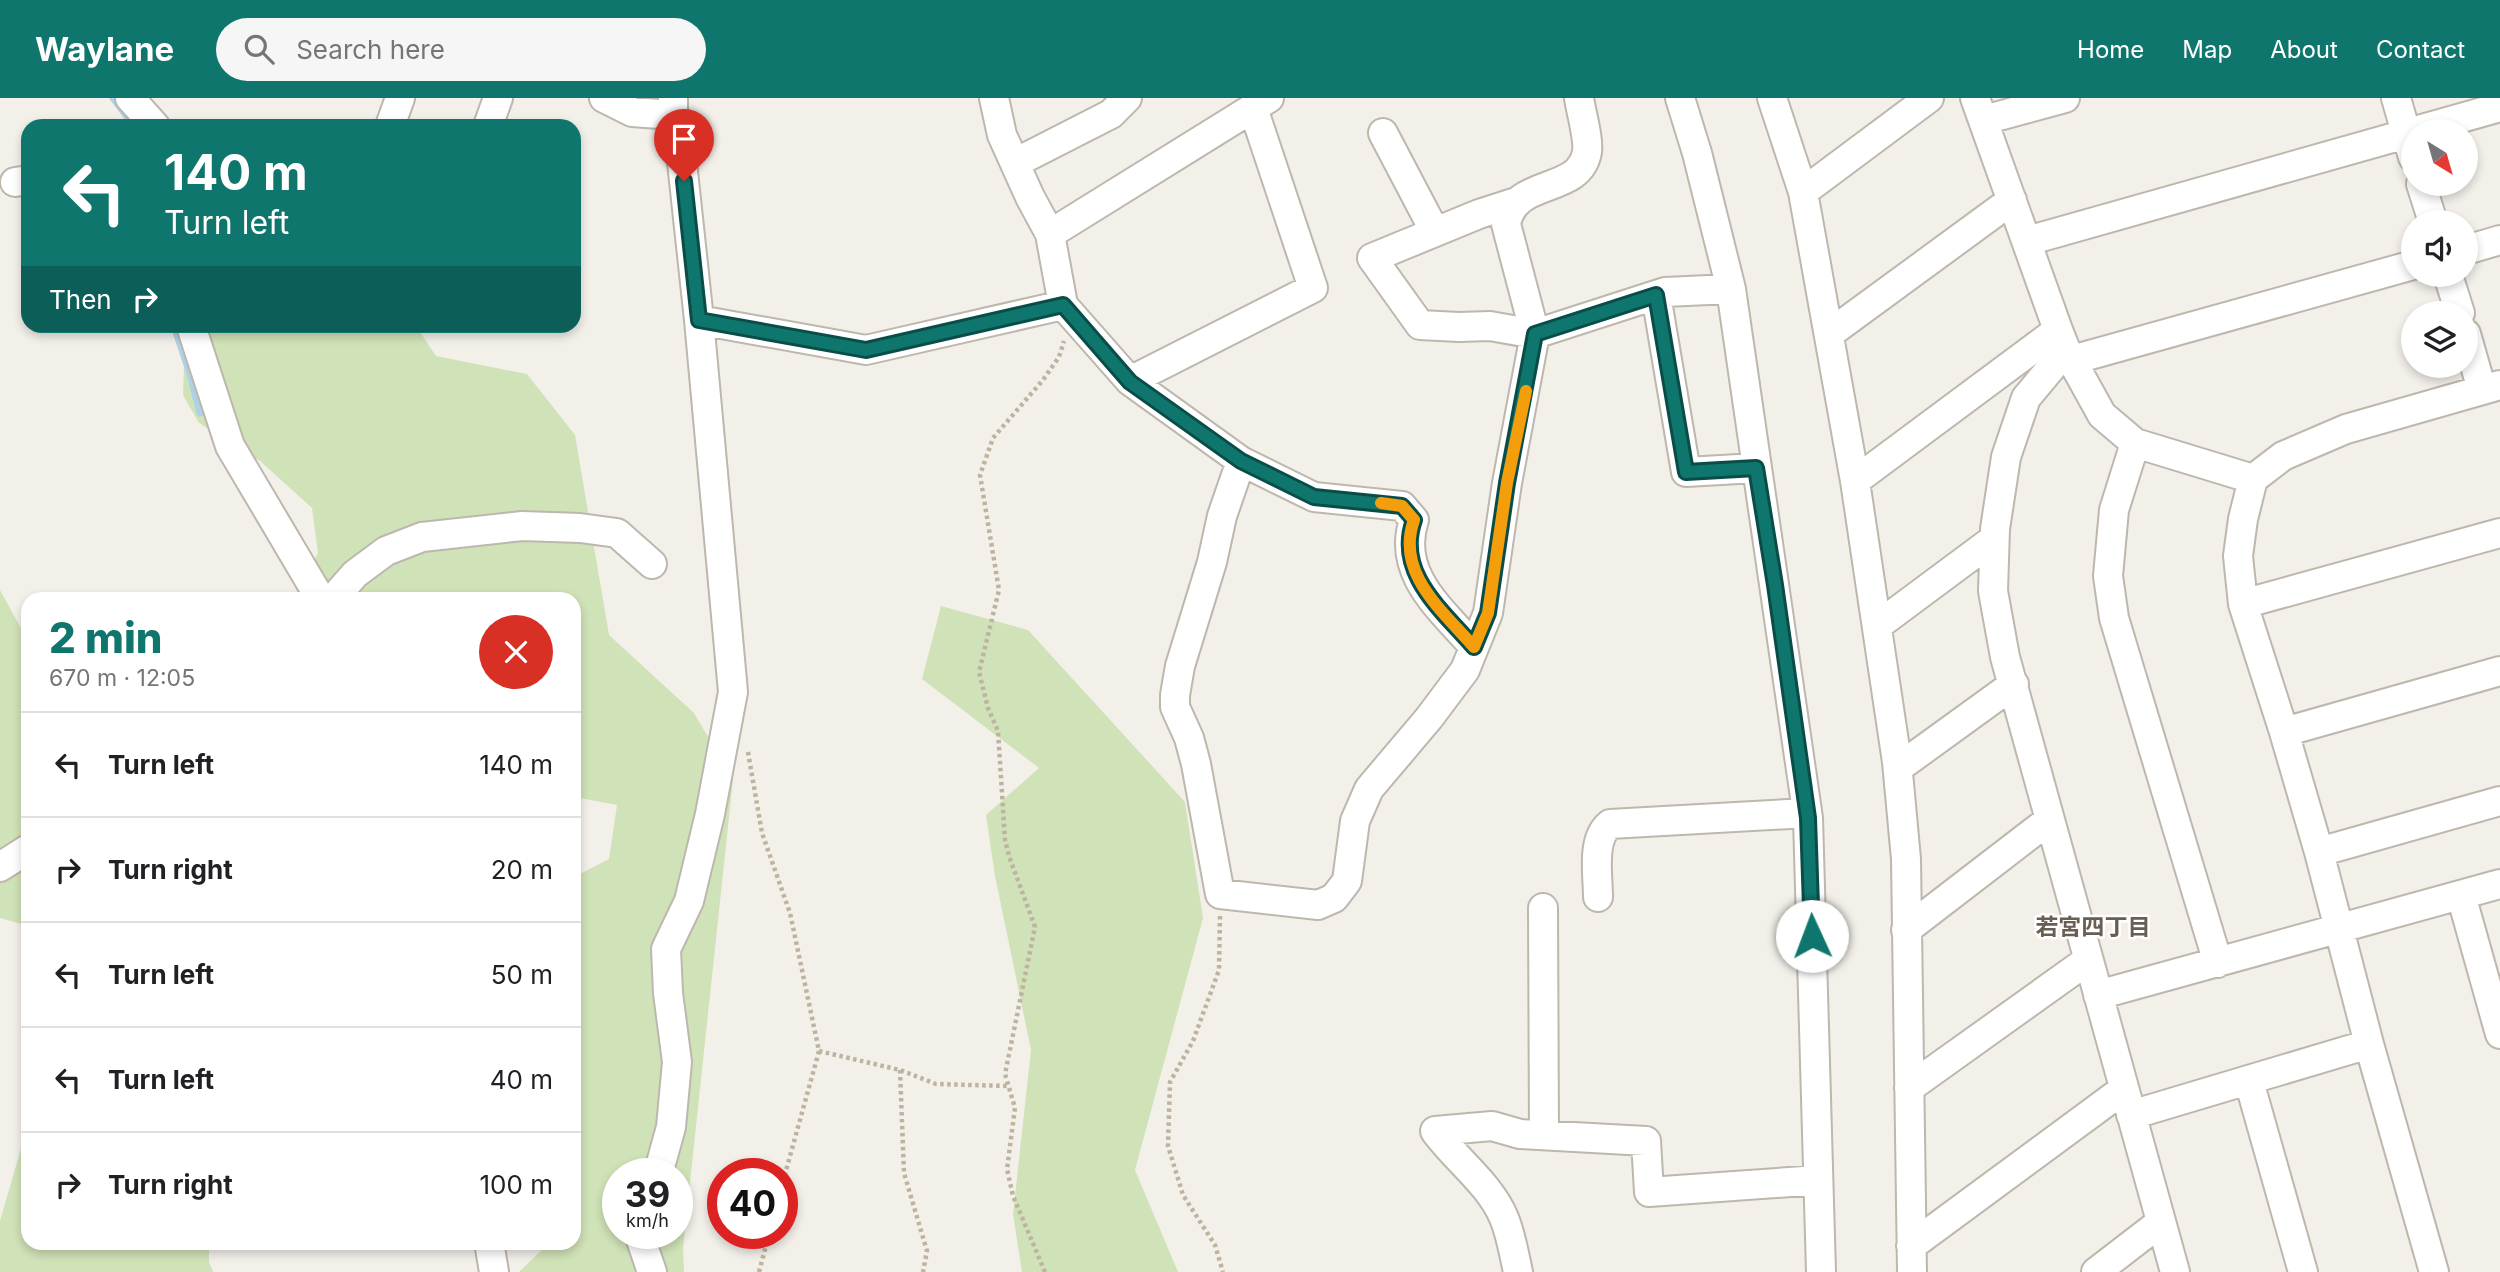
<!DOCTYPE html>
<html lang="en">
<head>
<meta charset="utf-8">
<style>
  body { margin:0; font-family:Inter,"Noto Sans JP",sans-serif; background:#f6f6f6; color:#202124; height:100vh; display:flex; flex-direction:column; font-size:26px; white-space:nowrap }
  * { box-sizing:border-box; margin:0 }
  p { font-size:23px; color:#757577 }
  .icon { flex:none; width:38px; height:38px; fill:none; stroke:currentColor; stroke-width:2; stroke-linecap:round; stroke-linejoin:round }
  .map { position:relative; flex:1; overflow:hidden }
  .panel { position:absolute; left:21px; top:494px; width:560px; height:658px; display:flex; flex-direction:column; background:#fff; border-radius:21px; box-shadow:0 4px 10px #0003 }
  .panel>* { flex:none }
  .top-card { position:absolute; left:21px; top:21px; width:560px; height:214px; border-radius:21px; box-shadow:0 4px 10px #0003; background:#0f766e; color:#fff; overflow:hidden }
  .needle { width:46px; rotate:143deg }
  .fabs { position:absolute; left:2401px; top:21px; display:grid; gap:14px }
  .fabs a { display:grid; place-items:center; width:77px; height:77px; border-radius:50%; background:#fff; box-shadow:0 4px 10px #0003; font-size:35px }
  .speed { position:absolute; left:602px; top:1060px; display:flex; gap:14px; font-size:35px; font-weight:700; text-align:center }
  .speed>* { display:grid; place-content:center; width:91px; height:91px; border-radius:50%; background:#fff; box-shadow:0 4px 10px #0003; line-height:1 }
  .speed small { font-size:18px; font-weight:400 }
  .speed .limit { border:10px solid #d22; background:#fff; color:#111 }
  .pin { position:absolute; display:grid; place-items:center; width:60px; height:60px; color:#fff; margin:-72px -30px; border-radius:50% 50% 50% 0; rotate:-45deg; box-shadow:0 0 7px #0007 }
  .pin .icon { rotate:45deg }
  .me { position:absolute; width:77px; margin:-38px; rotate:358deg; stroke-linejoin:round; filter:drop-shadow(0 0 5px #0008) }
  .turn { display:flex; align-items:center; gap:24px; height:147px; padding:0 28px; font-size:32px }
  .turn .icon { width:91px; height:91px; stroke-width:2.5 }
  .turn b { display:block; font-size:49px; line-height:60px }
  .then { display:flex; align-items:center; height:66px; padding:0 28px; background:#0003; gap:14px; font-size:26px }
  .round { display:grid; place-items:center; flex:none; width:74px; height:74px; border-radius:37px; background:#f6f6f6 }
  .summary { display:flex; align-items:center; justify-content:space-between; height:119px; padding:0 28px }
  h1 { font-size:42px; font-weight:800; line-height:52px; color:#0f766e }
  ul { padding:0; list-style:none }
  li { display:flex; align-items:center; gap:21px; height:105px; padding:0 28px; border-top:2px solid #e0e0e0 }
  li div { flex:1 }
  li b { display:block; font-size:26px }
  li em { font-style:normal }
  header { display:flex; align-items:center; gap:42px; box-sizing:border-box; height:98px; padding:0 35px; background:#0f766e; color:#fff }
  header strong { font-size:33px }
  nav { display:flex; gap:38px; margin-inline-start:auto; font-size:24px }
  .search { width:490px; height:63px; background:#f6f6f6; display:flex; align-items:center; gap:18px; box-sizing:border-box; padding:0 24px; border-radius:38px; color:#757577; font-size:26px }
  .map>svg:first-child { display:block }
  .green { fill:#d0e2b7; fill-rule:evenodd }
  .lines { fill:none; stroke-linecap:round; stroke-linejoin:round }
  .stream { stroke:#add2e8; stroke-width:7 }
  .minor-casing { stroke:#bdb7ad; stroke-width:32 }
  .path { stroke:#beb3a0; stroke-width:4.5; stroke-dasharray:3.5 3.5; stroke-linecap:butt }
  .minor { stroke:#fff; stroke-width:28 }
  .route-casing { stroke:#0a4d48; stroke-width:18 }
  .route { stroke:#0f766e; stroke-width:12 }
  .slow { stroke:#f59e0b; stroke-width:12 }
  .labels { text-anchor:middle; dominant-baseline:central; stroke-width:5; stroke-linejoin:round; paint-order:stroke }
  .neighbourhood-label { font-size:23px; font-weight:bold; fill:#685e51; stroke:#fff }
</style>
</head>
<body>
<header>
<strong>Waylane</strong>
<div class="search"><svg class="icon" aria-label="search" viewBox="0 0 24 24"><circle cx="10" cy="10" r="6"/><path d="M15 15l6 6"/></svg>Search here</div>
<nav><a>Home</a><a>Map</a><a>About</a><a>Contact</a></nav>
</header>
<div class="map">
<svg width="2500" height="1174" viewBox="0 0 2500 1174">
  <rect width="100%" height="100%" fill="#f3f0ea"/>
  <path class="green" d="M201,228H416L436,258L527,276L575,337L609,537L694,615L733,682L683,1150L684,1174H519L549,1145L574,1144V1119L576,1117L574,1111V779L609,761L617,707L574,699V500H296V496L318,455L312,410L260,363L199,325L183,297L185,238ZM618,1076H677V1136H618Z
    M0,492L28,543V828L0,820Z
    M941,508L1028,532L1185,704L1203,820L1135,1072L1178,1174H1022L1013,1116L1031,952L995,778L986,717L1039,670L922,581Z
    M28,1026V1144L209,1145V1164L213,1174H0V1123Z"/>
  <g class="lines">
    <path class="stream" d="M113,0L134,28
      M174,228L190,276L200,315"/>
    <g class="minor-casing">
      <path id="minor" d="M130,0L155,28
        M604,0L632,14L673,17
        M994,0L1002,37L1030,99L1050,136L1063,207L1130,283L1241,363L1314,399L1402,408L1414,422C1396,476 1442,512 1474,549
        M1680,0L1697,55L1731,191L1808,720L1821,1174
        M1772,0L1803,94L1855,383L1897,664L1906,761L1912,1174
        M1975,0L2058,232L2066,252L2102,317L2135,345L2253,381
        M2396,0L2413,59
        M1984,22L2065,0
        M390,28L400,0
        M488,28L498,0
        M2415,33L2500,9
        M1383,35L1435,134
        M1015,65L1111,16L1127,0
        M15,84L28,82
        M2421,86L2433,124
        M1803,94L1929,0
        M1513,105L1479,116L1372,160L1420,227L1459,229L1490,228L1535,236L1665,194L1731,191
        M1050,136L1269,0
        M2027,143L2413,34
        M2466,152L2500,142
        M2448,177L2460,215
        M1656,197L1686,374L1756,370
        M699,222L866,252L1063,207
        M191,228L230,348L317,495L318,500
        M1829,236L2012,102
        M2466,236L2482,292
        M2066,252L2026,300L2006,359L1995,431L1993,493L2005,559L2175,1174
        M2072,262L2413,167
        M1130,283L1313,190L1253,10
        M2135,345L2114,412L2108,478L2114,520L2218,865
        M1241,363L1222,418L1212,464L1180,568L1175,597V609L1189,640L1196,666L1220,796L1318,807L1334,800L1347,783L1355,723L1369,691L1429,620L1465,572L1488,515L1507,385L1535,236L1506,126C1515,78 1579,98 1587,54C1589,41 1581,14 1579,0
        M1855,383L2058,232
        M334,500L355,476L386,453L422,439L522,428L580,430L617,435L652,466
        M2243,506L2500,435
        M1877,528L1994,441
        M2284,634L2500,573
        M1898,670L2014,586
        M2319,754L2500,703
        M0,769L28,751
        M2461,797L2500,936
        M1598,799C1598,777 1591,741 1610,726L1807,715
        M1543,810L1544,1037
        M1906,832L2049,722
        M2098,897L2500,786
        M2249,983L2303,1174
        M1909,990L2088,862
        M2131,1017L2369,946
        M658,1076L671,1029L677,964L668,895L666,851L689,803L710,716L733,594L699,222L681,55L673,17V0
        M639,1136L652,1174
        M489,1144L494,1174
        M1911,1148L2124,991
        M1518,1174C1514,1156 1511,1137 1504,1120C1490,1086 1456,1062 1435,1033L1492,1028L1520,1036L1646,1043L1649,1094L1818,1082
        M2096,1174L2161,1124
        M2434,1174L2369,946L2319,754L2284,634L2243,506L2238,458L2243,421L2253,381L2283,358L2346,331L2500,287"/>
    </g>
    <path class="path" d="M748,654L762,735L790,815L819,953L782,1087
      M1220,818L1219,872L1193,943L1170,984L1168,1048L1183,1097L1215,1147L1223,1174
      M819,953L900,972L936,986L1008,988
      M900,972L904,1075L927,1153L923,1174
      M759,1174L769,1136
      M1045,1174L1013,1098L1007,1071L1015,1010L1005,976L1035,829L1009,758L1005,742L998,633L988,610L979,574L999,492L980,377L993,340L1043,282L1059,259L1064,243"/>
    <use href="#minor" class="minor"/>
  </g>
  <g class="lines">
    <g class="route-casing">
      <path id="route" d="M684,83L699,222L866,252L1063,207L1130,284L1241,363L1314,399L1402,408L1414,422C1395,475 1442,512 1474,549L1488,515L1507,385L1535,236L1656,197L1686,374L1756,370L1775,487L1808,720L1812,838"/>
    </g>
    <use href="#route" class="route"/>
    <path class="slow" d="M1381,405L1402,408L1414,422C1395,475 1442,512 1474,549L1488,515L1507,385L1526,293"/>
  </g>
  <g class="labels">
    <g class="neighbourhood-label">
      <text x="2093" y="829">若宮四丁目</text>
    </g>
  </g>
</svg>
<div class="fabs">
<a><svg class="needle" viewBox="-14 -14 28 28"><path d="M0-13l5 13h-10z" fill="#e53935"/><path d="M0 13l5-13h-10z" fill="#757577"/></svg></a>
<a><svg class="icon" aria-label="sound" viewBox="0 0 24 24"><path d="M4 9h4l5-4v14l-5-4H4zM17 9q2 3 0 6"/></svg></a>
<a><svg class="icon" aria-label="layers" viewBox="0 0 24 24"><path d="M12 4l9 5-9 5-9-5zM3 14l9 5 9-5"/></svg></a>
</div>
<div class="speed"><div>39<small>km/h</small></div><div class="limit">40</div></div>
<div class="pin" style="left:684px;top:83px;background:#d93025"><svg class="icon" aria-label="arrive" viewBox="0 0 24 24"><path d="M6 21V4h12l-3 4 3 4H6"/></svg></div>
<svg class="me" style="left:1812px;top:838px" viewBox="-20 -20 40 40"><circle r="19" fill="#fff"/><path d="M0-13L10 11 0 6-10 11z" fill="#0f766e"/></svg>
<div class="top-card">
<div class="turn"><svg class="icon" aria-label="left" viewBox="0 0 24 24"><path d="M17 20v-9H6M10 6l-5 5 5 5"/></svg><div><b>140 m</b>Turn left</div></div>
<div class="then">Then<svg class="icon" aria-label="right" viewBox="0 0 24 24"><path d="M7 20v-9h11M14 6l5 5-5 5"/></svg></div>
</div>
<section class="panel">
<div class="summary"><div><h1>2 min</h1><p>670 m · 12:05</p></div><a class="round" style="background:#d93025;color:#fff"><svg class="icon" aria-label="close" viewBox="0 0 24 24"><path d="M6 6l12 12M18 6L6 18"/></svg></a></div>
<ul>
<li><svg class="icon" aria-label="left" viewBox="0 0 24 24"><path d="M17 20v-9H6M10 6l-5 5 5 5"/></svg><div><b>Turn left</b></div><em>140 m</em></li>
<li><svg class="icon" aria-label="right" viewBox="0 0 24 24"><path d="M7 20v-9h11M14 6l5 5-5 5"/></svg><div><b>Turn right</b></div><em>20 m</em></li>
<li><svg class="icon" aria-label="left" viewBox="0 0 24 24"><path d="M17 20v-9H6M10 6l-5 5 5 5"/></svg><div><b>Turn left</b></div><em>50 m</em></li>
<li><svg class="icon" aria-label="left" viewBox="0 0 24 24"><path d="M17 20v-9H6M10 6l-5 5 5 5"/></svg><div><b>Turn left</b></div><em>40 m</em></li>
<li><svg class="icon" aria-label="right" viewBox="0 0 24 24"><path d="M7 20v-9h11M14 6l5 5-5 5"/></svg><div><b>Turn right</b></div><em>100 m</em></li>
</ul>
</section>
</div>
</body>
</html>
